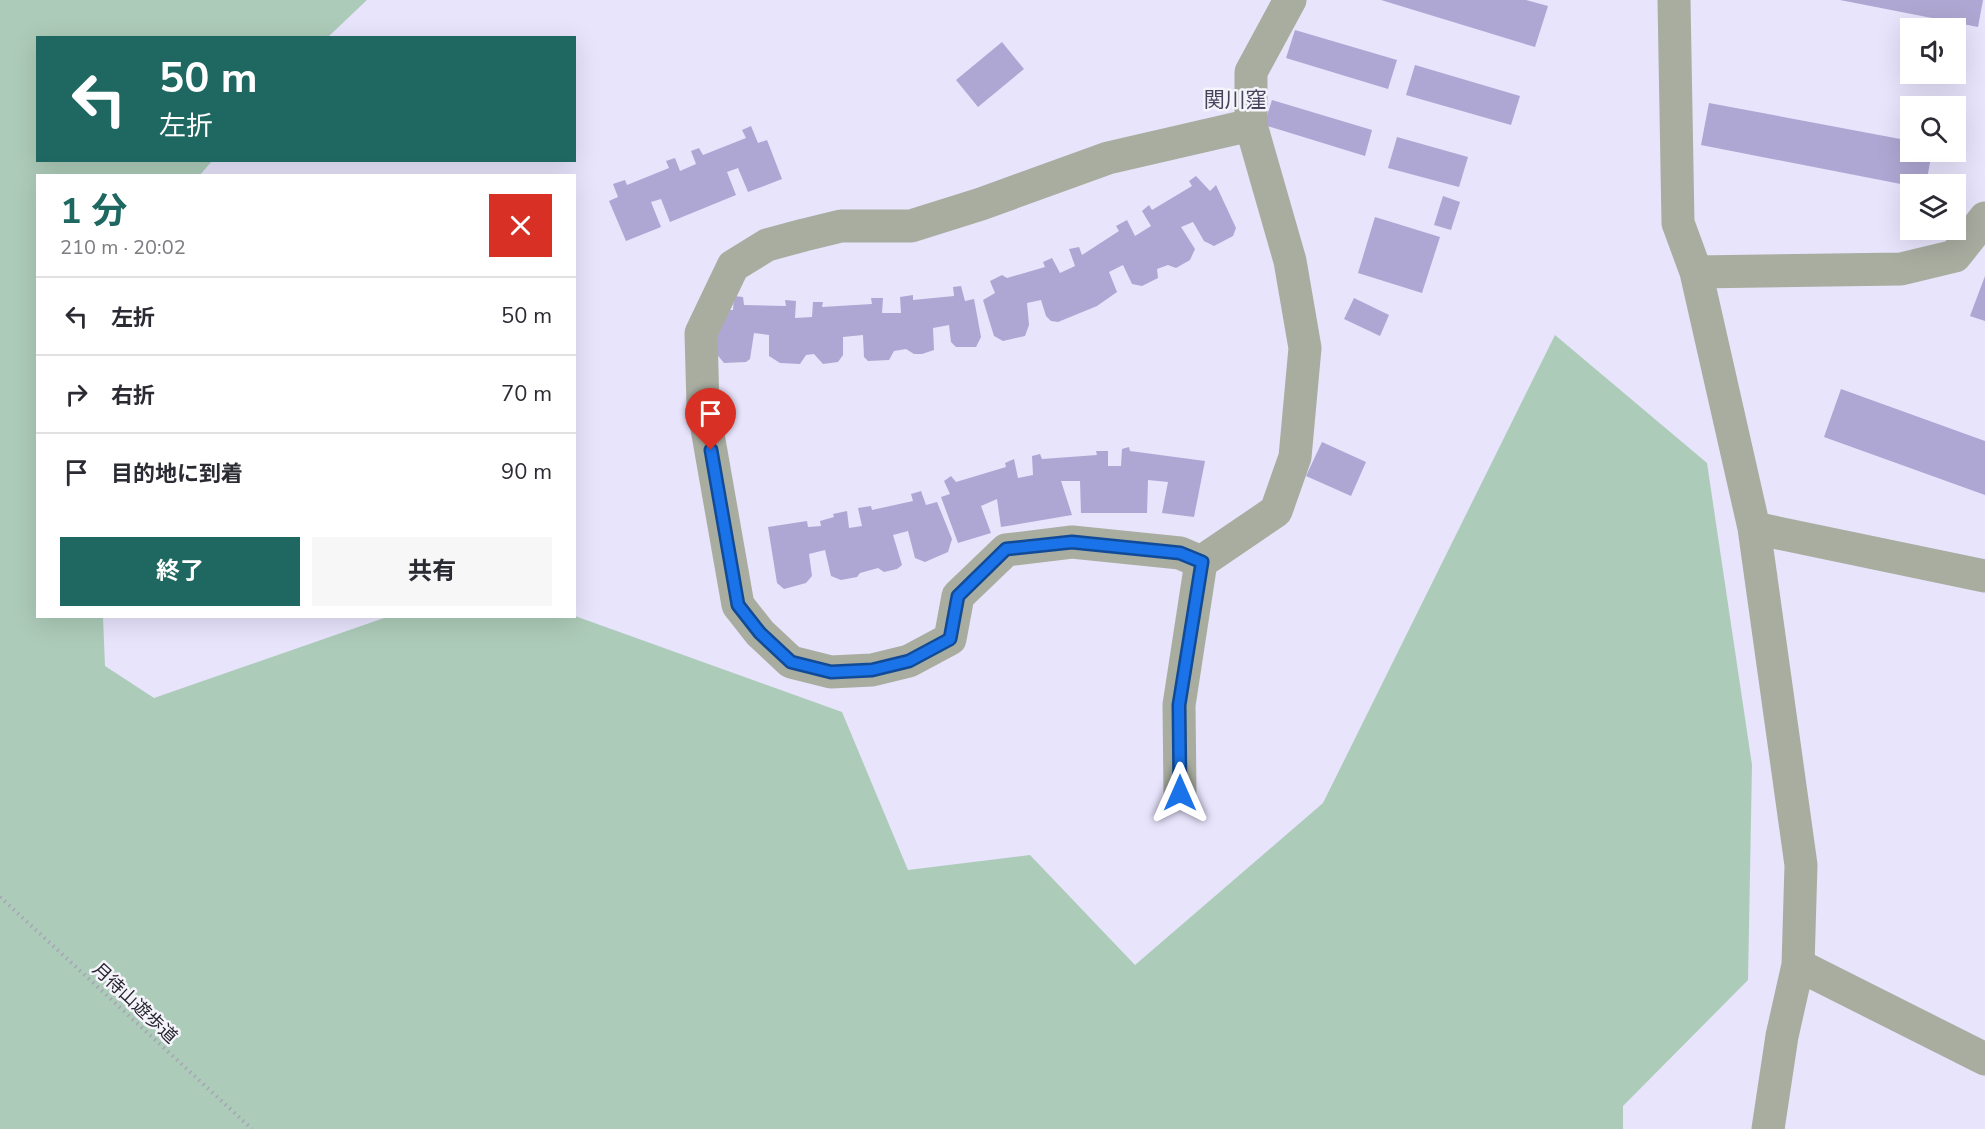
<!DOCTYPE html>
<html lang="ja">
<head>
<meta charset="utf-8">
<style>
  body { margin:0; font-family:"Nunito Sans","Noto Sans JP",sans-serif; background:#f7f7f7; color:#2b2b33; height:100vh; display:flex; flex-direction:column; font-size:22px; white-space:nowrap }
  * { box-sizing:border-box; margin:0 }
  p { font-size:20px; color:#7c7c81 }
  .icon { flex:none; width:33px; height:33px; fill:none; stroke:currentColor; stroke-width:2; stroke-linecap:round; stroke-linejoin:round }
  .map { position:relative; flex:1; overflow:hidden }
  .panel { position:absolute; left:36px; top:174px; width:540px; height:444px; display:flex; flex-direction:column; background:#fff; border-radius:0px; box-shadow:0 6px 24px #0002 }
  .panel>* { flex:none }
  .guide { position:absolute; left:36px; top:36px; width:540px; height:126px; border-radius:0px; box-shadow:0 6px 24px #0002; background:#1e6861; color:#fff; overflow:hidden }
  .fabs { position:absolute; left:1900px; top:18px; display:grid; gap:12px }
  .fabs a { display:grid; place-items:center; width:66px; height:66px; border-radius:0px; background:#fff; box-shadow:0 6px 24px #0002; font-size:30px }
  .pin { position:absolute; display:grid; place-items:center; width:51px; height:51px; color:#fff; margin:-62px -26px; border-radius:50% 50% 50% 0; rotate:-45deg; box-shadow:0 0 6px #0007 }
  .pin .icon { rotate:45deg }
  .me { position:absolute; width:66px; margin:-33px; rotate:0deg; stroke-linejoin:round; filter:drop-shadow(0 0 4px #0008) }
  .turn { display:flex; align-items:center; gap:21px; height:126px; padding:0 24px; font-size:27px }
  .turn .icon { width:78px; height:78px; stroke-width:2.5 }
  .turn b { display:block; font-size:42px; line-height:51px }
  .round { display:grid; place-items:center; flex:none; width:63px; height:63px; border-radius:0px; background:#f7f7f7 }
  .head { display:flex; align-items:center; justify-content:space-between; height:102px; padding:0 24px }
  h1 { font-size:36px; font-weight:700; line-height:45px; color:#1e6861 }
  .primary-button { display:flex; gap:12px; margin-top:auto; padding:12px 24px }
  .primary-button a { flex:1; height:69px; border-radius:0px; background:#1e6861; color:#fff; font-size:24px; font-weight:700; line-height:69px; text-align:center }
  .primary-button a+a { background:#f7f7f7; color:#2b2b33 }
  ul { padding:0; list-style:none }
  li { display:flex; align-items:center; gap:18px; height:78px; padding:0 24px; border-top:2px solid #e1e1e2 }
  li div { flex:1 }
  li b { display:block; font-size:22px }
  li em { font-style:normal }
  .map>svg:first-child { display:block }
  .green { fill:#adcbb9 }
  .building { fill:#aea7d3 }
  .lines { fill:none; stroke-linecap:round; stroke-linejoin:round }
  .path { stroke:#a6a3b7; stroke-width:4; stroke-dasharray:1.5 4.5; stroke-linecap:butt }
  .minor { stroke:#a8ada0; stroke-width:33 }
  .route-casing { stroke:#114b97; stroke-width:15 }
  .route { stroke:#1a73e8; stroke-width:10 }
  .labels { text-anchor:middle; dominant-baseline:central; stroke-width:5; stroke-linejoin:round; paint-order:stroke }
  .street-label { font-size:18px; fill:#272530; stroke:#f4f4fa }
  .quarter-label { font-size:21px; fill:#47435c; stroke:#f4f4fa }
</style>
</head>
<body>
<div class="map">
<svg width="1985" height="1129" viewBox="0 0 1985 1129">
  <rect width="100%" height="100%" fill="#e7e4fc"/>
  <path class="green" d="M0,0H367L328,37L38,38V160L212,161L200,175L38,176V616L103,617L105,666L154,698L387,617L575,616L842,712L908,870L1030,855L1135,965L1323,803L1555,335L1707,463L1752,765L1748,980L1623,1106V1129H0Z"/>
  <path class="building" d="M1381,0H1526L1548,6L1535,47Z
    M1840,0H1983L1978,27Z
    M1295,30L1397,60L1388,89L1286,58Z
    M1002,42L1024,69L978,107L956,80Z
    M1415,65L1520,96L1511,125L1406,95Z
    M1272,100L1372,130L1365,156L1264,125Z
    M1709,103L1911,141V152H1932L1926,184L1911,186L1701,145Z
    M751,126L758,143L767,140L782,179L748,192L738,168L727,172L736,195L670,222L661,199L651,202L661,227L626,241L609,201L618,197L613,184L625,180L627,185L669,168L666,161L675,158L680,171L696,164L691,151L699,148L703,155L746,138L742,130Z
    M1397,137L1468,157L1459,187L1388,168Z
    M1196,176L1210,191L1216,185L1236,228L1233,236L1214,246L1204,241L1193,222L1181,227L1195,249L1190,260L1176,268L1168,265L1157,269L1158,278L1142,286L1132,284L1123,265L1109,272L1117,292L1097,306L1058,322L1051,321L1046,316L1041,300L1027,303L1029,325L1025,336L1003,341L994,336L983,300L995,293L990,281L1002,275L1007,278L1045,267L1043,262L1052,258L1060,273L1075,266L1069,249L1079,247L1082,255L1119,231L1116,226L1127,220L1135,236L1151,226L1142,211L1149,205L1152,210L1192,186L1189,181Z
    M1443,196L1460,202L1451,230L1434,225Z
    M1375,217L1440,237L1422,293L1358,273Z
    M1985,276V321L1970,316Z
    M961,286L965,301L974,299L981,337L976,347H956L951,342L949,325L933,328L934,350L922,354H914L906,349L894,351L889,360L868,361L864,357L863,335L843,337V355L838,362L823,364L814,354L806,355L800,364L780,363L769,356V335L754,333L750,359L746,362L724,363L715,352L720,310H733L734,296L743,297L744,305L786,306L785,300L796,301L795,318L812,317L813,302H823L822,307L872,304L871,298H883L882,313H901L900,297L913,295V300L954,296L953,287Z
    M1354,298L1389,315L1380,336L1344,319Z
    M1841,389L1985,441V495L1824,437Z
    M1322,442L1366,462L1351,496L1306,476Z
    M1129,447L1130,451L1205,461L1194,517L1162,513L1168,482L1148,480L1147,513H1081L1080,481H1061L1072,515L1001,527L997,499L981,506L991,533L958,543L941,497L950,494L944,481L951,476L956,482L1006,467L1005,463L1014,459L1018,478L1033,475L1032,456L1040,454L1042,459L1097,455L1096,451H1108V466H1121L1122,449Z
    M921,491L926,505L937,502L952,539L948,552L925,562L915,558L908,531L893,535L902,565L897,569L884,572L878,568L860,573L857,577L841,580L831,576L825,550L809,554L812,576L806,583L784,589L777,583L768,527L807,521L808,527L821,526L820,521L834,517L833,514L847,511L849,528L862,526L858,508L871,506L872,510L913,501L911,494Z"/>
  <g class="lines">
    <path class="path" d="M0,897L252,1129"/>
    <path class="minor" d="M1674,0L1678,223L1696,272L1754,528L1801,865L1798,965L1782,1036L1768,1129
      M1696,272L1901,269L1955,256L1985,218
      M1754,528L1985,576
      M1201,562L1180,553L1072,542L1006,550L958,596L950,639L909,661L872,670L831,672L791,662L760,633L738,605L703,406L701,333L733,266L767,245L804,235L841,226H911L981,204L1108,158L1251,125
      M1180,793L1179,705L1201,562L1276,511L1295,457L1305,348L1290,261L1251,125V72L1290,0
      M1798,965L1985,1059"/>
  </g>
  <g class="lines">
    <g class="route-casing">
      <path id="route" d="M711,450L738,605L760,633L791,662L831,672L872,670L909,661L950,639L958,596L1006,549L1072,542L1180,553L1202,562L1179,705L1180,793"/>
    </g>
    <use href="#route" class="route"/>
  </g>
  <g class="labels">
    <g class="street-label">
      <text transform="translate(135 1003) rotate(43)">月待山遊歩道</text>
    </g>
    <g class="quarter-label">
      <text x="1235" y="100">関川窪</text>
    </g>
  </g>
</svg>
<div class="fabs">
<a><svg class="icon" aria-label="sound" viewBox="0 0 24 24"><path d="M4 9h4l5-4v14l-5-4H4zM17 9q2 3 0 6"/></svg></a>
<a><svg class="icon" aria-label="search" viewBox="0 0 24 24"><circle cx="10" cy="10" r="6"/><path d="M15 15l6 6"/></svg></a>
<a><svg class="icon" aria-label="layers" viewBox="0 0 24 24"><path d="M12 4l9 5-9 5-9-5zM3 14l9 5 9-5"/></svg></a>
</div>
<div class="pin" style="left:711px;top:450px;background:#d93025"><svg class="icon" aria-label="arrive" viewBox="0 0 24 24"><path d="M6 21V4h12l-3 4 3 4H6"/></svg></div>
<svg class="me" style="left:1180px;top:793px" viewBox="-20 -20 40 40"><path d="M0-17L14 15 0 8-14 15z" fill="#1a73e8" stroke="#fff" stroke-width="4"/></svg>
<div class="guide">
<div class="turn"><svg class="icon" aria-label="left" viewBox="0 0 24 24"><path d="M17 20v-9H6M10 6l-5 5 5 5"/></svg><div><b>50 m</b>左折</div></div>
</div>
<section class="panel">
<div class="head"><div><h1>1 分</h1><p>210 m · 20:02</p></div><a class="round" style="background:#d93025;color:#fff"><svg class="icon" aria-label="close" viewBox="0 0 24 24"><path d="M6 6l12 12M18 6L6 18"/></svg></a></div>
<ul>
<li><svg class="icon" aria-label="left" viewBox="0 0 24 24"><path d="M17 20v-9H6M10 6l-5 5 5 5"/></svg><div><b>左折</b></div><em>50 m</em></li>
<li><svg class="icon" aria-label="right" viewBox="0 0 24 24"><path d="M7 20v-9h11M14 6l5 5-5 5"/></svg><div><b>右折</b></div><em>70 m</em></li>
<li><svg class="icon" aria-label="arrive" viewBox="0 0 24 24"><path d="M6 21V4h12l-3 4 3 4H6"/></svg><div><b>目的地に到着</b></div><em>90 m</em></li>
</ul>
<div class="primary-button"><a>終了</a><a>共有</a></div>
</section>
</div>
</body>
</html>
